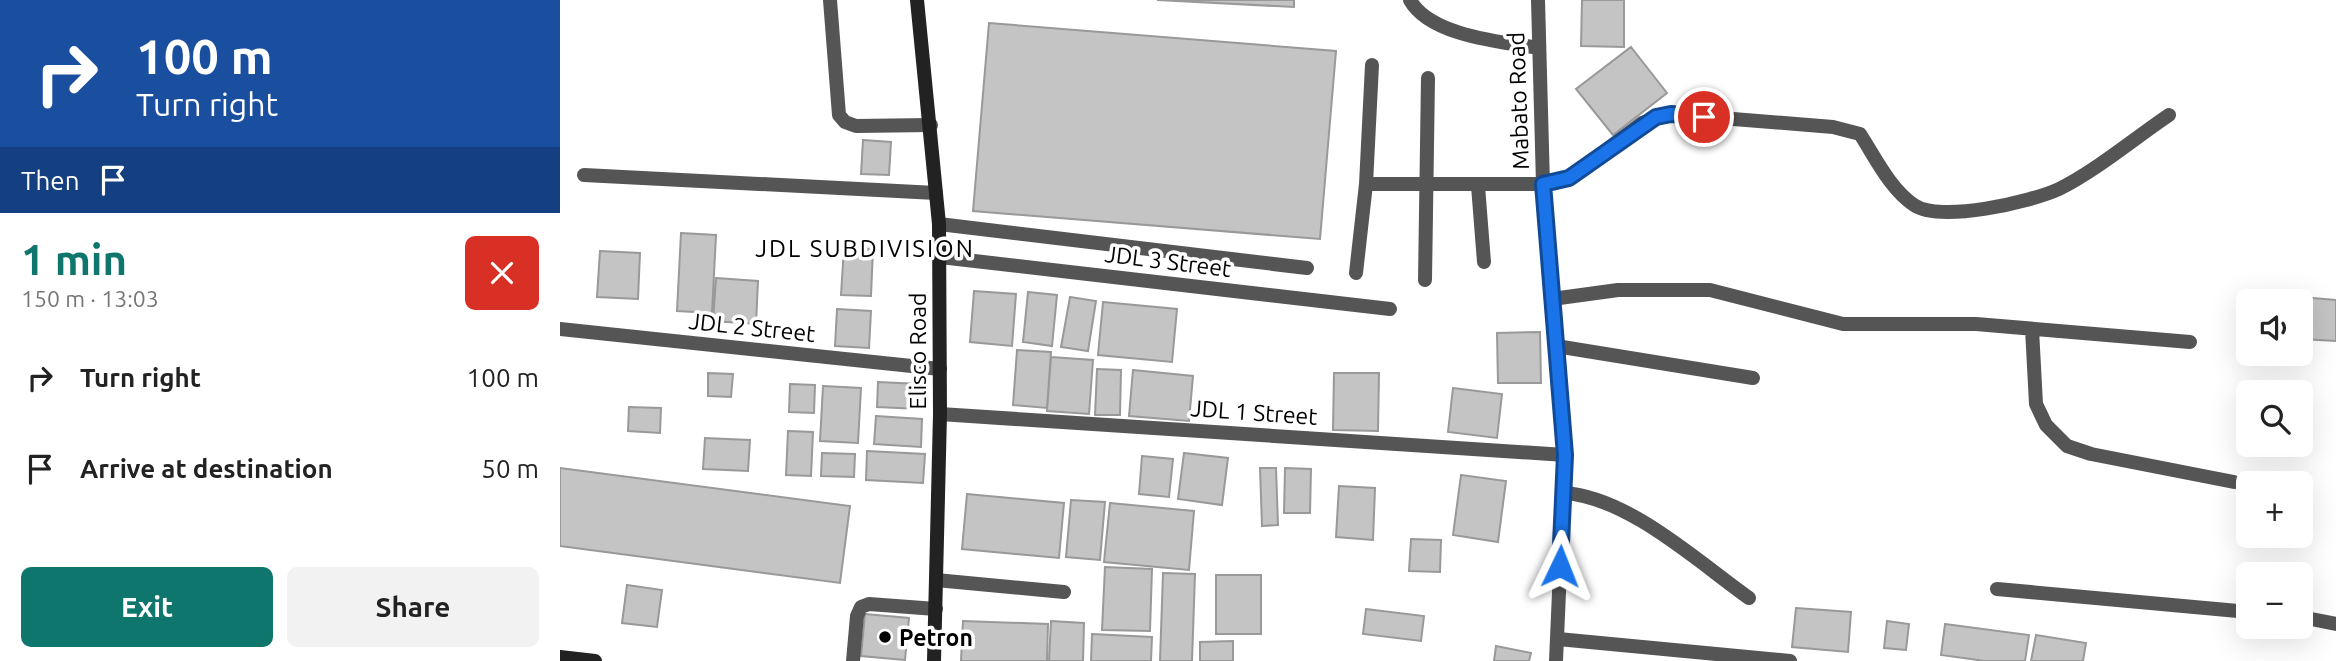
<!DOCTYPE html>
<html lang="en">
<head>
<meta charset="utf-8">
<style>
  body { margin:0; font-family:Ubuntu,sans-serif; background:#f2f2f2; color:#222; height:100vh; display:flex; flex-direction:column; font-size:26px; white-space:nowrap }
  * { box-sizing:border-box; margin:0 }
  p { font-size:23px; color:#767676 }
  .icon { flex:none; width:38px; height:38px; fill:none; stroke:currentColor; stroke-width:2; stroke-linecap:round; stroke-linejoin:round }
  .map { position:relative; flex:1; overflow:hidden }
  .drawer { display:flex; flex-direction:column; background:#fff; width:560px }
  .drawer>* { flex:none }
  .top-card { background:#1a4fa0; color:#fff; overflow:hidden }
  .buttons { position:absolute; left:1676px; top:289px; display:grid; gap:14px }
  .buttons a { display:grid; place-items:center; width:77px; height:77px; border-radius:10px; background:#fff; box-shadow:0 7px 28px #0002; font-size:35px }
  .pin { position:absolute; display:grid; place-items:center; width:60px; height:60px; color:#fff; margin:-30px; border:4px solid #fff; border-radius:50%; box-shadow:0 2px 7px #0007 }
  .me { position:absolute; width:77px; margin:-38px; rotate:2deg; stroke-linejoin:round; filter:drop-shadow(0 0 5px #0008) }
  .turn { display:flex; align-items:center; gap:24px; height:147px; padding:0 21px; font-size:32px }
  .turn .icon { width:91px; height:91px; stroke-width:2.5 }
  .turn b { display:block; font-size:49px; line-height:60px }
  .then { display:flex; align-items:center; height:66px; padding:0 21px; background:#0003; gap:14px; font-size:26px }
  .round { display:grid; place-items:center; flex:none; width:74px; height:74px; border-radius:10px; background:#f2f2f2 }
  .overview { display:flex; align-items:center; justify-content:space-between; height:119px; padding:0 21px }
  h1 { font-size:42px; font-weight:700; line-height:52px; color:#0f766e }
  .action { display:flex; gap:14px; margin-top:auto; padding:14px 21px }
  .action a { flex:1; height:80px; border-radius:10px; background:#0f766e; color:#fff; font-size:28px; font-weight:700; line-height:80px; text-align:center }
  .action a+a { background:#f2f2f2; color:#222 }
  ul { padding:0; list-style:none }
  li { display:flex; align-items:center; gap:21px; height:91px; padding:0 21px }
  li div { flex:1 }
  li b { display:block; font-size:26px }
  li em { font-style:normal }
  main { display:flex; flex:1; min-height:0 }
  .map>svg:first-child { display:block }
  .building { fill:#c4c4c4; stroke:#999; stroke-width:2 }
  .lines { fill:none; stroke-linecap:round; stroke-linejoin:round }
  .service { stroke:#555; stroke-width:14 }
  .minor { stroke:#555; stroke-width:14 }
  .secondary { stroke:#222; stroke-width:14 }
  .route-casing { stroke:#114b97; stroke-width:18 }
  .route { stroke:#1a73e8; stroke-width:12 }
  .poi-dot { fill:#000; stroke:#fff; stroke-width:2.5 }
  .labels { text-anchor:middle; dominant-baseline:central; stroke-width:7; stroke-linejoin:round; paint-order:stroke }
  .street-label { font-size:23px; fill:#000; stroke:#fff }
  .poi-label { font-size:23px; font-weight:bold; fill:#000; stroke:#fff; text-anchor:start }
  .neighbourhood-label { font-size:24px; letter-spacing:2px; fill:#000; stroke:#fff }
</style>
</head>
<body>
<main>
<section class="drawer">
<div class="top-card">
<div class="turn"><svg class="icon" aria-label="right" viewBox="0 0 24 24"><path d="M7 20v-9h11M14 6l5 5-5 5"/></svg><div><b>100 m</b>Turn right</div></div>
<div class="then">Then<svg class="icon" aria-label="arrive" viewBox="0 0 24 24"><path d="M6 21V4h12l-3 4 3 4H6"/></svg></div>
</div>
<div class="overview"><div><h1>1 min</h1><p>150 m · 13:03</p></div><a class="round" style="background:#d93025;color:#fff"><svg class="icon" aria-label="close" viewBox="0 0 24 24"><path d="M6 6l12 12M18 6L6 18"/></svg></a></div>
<ul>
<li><svg class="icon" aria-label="right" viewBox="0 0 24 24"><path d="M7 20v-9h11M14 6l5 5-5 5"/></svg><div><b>Turn right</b></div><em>100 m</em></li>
<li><svg class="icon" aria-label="arrive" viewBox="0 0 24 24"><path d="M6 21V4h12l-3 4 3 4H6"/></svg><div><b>Arrive at destination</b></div><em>50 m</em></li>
</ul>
<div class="action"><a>Exit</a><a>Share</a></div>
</section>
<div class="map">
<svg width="1776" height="661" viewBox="0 0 1776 661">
  <rect width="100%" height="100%" fill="#fff"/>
  <path class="building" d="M597,0H734V7Z
    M1022,0H1064V47L1021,46Z
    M429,23L776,51L760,239L413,211Z
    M1071,47L1107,93L1053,135L1016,89Z
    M303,140L331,142L329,175L301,174Z
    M121,233L156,235L152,313L117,311Z
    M284,247L313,249L311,296L281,295Z
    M40,251L80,253L78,299L37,297Z
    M156,278L198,281L196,324L153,321Z
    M414,291L456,294L452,346L410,342Z
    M468,292L497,295L492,346L463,342Z
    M510,297L536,301L528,351L501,347Z
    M1741,297L1776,300V341L1741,339Z
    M543,302L617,309L612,362L538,355Z
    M277,309L311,311L309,348L275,346Z
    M980,332L981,383H938L937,333Z
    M457,350L491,352L487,408L453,405Z
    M491,357L533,360L529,414L487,411Z
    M537,369L561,370L560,415H535Z
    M573,370L633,376L629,421L569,416Z
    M148,373L173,374L171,397L148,396Z
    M774,373H819L818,431L773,430Z
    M318,382L360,384L359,409L317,407Z
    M230,384L255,385L254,413L229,412Z
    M263,386L301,388L298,443L260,441Z
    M893,388L942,394L937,438L888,432Z
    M69,407L101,408L100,433L68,431Z
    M316,416L362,419L361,447L314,444Z
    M228,431L253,432L251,476L226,475Z
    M145,438L190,440L188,471L143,469Z
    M307,451L365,454L363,483L306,480Z
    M262,453L295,454L294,477L261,476Z
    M624,453L668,458L662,505L618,499Z
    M582,456L613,459L609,497L579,494Z
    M0,468L290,506L280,583L0,546Z
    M700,468H716L718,525L702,526Z
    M725,468L751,469L750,513H724Z
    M901,475L946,481L938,542L893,535Z
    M779,486L815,488L813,540L776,537Z
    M407,494L504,503L499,558L402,549Z
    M511,500L545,502L540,560L506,557Z
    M550,503L634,511L629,570L544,562Z
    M851,539L881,540L880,572L849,571Z
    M545,567L592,569L590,631L542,630Z
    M603,573L635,574L632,661H600Z
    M656,575H701V634H656Z
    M67,585L102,590L97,627L62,623Z
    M1236,608L1291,612L1288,652L1232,647Z
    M806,609L864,616L861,641L803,634Z
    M305,614L349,618L345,660L301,656Z
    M403,621L488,624L487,661H401Z
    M491,621L524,623L523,661H489Z
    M1327,621L1349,624L1346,650L1324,648Z
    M1385,624L1469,635L1465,661H1425L1381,655Z
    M532,634L592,637L591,661H531Z
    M1476,635L1526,643L1523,661H1471Z
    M673,641V661H640V642Z
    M936,646L971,653L969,661H934Z"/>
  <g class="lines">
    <path class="service" d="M270,0L279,115L285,122L296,126L371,125
      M850,0C870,36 942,42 979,48
      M812,65L806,184H983L1009,178L1082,123L1111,114L1273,127L1300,134C1315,157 1330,189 1354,205C1380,223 1471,202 1499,189C1534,172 1575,138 1609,115
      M24,175L376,193
      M918,186L924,262
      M379,224L747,268
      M796,273L806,184
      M865,280L868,78
      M992,299L1058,290H1150L1283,324H1416L1630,342
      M1472,329L1476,404L1486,425L1507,446L1531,454L1674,482
      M996,346L1193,378
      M1004,493C1068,497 1137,561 1189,598
      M376,580L504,592
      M1437,589L1689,612
      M1741,617L1776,624
      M998,639L1230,661
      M293,661L297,616L301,607L309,604L376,609"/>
    <path class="minor" d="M978,0L983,184L1005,455L996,661
      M380,257L830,309
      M0,329L380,369
      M380,414L1005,455"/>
    <path class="secondary" d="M357,0L379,224L380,414L374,661
      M0,657L35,661"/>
  </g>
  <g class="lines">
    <g class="route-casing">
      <path id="route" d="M1000,566L1005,455L983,184L1009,178L1096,117L1111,114L1144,117"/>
    </g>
    <use href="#route" class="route"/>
  </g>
  <circle class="poi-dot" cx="325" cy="637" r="7"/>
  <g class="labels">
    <g class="street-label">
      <text transform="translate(958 101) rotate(-92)">Mabato Road</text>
      <text transform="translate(608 261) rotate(7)">JDL 3 Street</text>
      <text transform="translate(192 327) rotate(6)">JDL 2 Street</text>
      <text transform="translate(357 351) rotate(-90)">Elisco Road</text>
      <text transform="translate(694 412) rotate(4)">JDL 1 Street</text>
    </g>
    <g class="poi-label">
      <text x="339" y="637">Petron</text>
    </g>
    <g class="neighbourhood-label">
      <text x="305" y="248">JDL SUBDIVISION</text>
    </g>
  </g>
</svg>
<div class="buttons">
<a><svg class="icon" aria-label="sound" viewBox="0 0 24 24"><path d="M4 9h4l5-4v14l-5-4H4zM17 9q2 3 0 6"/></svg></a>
<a><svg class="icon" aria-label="search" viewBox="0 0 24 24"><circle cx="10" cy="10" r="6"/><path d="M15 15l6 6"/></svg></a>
<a>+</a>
<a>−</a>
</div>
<div class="pin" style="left:1144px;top:117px;background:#d93025"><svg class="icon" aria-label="arrive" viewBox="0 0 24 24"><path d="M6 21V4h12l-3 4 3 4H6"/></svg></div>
<svg class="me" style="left:1000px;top:566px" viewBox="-20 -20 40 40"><path d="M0-17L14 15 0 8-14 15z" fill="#1a73e8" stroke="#fff" stroke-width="4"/></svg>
</div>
</main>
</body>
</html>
